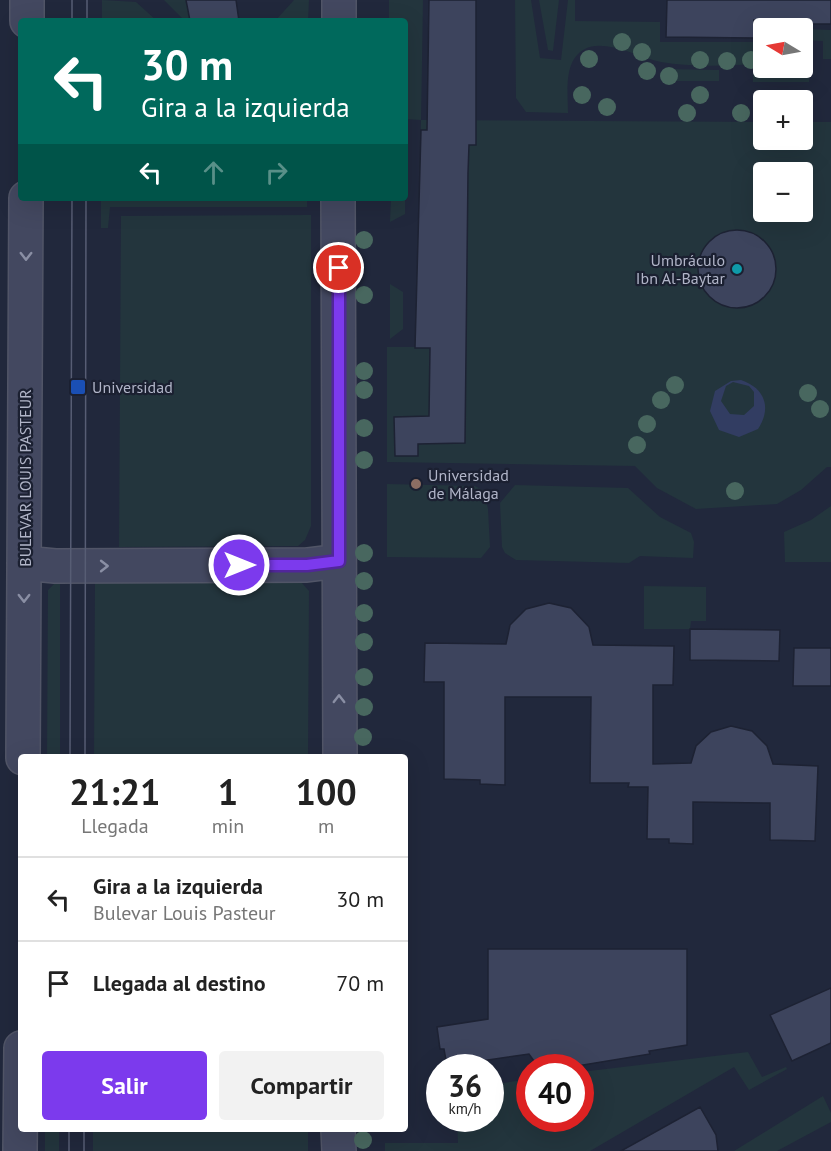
<!DOCTYPE html>
<html lang="es">
<head>
<meta charset="utf-8">
<style>
  body { margin:0; font-family:"PT Sans",sans-serif; background:#f2f2f2; color:#222; height:100vh; display:flex; flex-direction:column; font-size:22px; white-space:nowrap }
  * { box-sizing:border-box; margin:0 }
  p { font-size:20px; color:#767676 }
  .icon { flex:none; width:33px; height:33px; fill:none; stroke:currentColor; stroke-width:2; stroke-linecap:round; stroke-linejoin:round }
  .map { position:relative; flex:1; overflow:hidden }
  .sheet { position:absolute; left:18px; top:754px; width:390px; height:378px; display:flex; flex-direction:column; background:#fff; border-radius:6px; box-shadow:0 6px 24px #0002 }
  .sheet>* { flex:none }
  .top-card { position:absolute; left:18px; top:18px; width:390px; height:183px; border-radius:6px; box-shadow:0 6px 24px #0002; background:#00695c; color:#fff; overflow:hidden }
  .needle { width:39px; rotate:280deg }
  .buttons { position:absolute; left:753px; top:18px; display:grid; gap:12px }
  .buttons a { display:grid; place-items:center; width:60px; height:60px; border-radius:6px; background:#fff; box-shadow:0 6px 24px #0002; font-size:30px }
  .speed { position:absolute; left:426px; top:1054px; display:flex; gap:12px; font-size:30px; font-weight:700; text-align:center }
  .speed>* { display:grid; place-content:center; width:78px; height:78px; border-radius:50%; background:#fff; box-shadow:0 6px 24px #0002; line-height:1 }
  .speed small { font-size:15px; font-weight:400 }
  .speed .limit { border:9px solid #d22; background:#fff; color:#111 }
  .pin { position:absolute; display:grid; place-items:center; width:51px; height:51px; color:#fff; margin:-26px; border:3px solid #fff; border-radius:50%; box-shadow:0 2px 6px #0007 }
  .me { position:absolute; width:66px; margin:-33px; rotate:90deg; stroke-linejoin:round; filter:drop-shadow(0 0 4px #0008) }
  .turn { display:flex; align-items:center; gap:21px; height:126px; padding:0 24px; font-size:27px }
  .turn .icon { width:78px; height:78px; stroke-width:2.5 }
  .turn b { display:block; font-size:42px; line-height:51px }
  .lanes { display:flex; align-items:center; height:57px; padding:0 24px; background:#0003; justify-content:center; gap:30px; direction:ltr }
  .lanes .off { opacity:.35 }
  .eta { display:flex; justify-content:space-evenly; align-items:center; height:102px; text-align:center }
  .eta b { font-size:36px; font-weight:700; line-height:42px }
  .primary-button { display:flex; gap:12px; margin-top:auto; padding:12px 24px }
  .primary-button a { flex:1; height:69px; border-radius:6px; background:#7c3aed; color:#fff; font-size:24px; font-weight:700; line-height:69px; text-align:center }
  .primary-button a+a { background:#f2f2f2; color:#222 }
  ul { padding:0; list-style:none }
  li { display:flex; align-items:center; gap:18px; height:84px; padding:0 24px; border-top:2px solid #e0e0e0 }
  li div { flex:1 }
  li b { display:block; font-size:22px }
  li em { font-style:normal }
  .map>svg:first-child { display:block }
  .green { fill:#23353d; fill-rule:evenodd }
  .water { fill:#323d62; fill-rule:evenodd }
  .building { fill:#3d445d; stroke:#1d2233; stroke-width:1.5 }
  .lines { fill:none; stroke-linecap:round; stroke-linejoin:round }
  .secondary-casing { stroke:#515567; stroke-width:36 }
  .secondary { stroke:#434860; stroke-width:33 }
  .tram { stroke:#575d74; stroke-width:1.5 }
  .tree { fill:#48675f }
  .oneway { stroke:#8a8fa4 }
  .route-casing { stroke:#51269a; stroke-width:15 }
  .route { stroke:#7c3aed; stroke-width:10 }
  .culture-dot { fill:#0f9aa8; stroke:#1b2031; stroke-width:2 }
  .transit-dot { fill:#1a4fb4; stroke:#1b2031; stroke-width:2 }
  .education-dot { fill:#8d6e63; stroke:#1b2031; stroke-width:2 }
  .labels { text-anchor:middle; dominant-baseline:central; stroke-width:4.5; stroke-linejoin:round; paint-order:stroke }
  .poi-label { font-size:16px; fill:#b1b5c8; stroke:#1b2031; text-anchor:start }
  .street-label { font-size:16px; fill:#b1b5c8; stroke:#1b2031 }
</style>
</head>
<body>
<div class="map">
<svg width="831" height="1151" viewBox="0 0 831 1151">
  <rect width="100%" height="100%" fill="#21283c"/>
  <path class="green" d="M102,0L136,2L157,21H102Z
    M164,0H186L190,21H185Z
    M294,0H309L308,21H275Z
    M389,0H423L421,120L763,122L764,140H802L803,122H831V467H827L801,490L777,504L696,509L657,488L635,466L387,462V347H415L421,120L405,119V21H389ZM764,172H802V212H764Z
    M515,0H531L540,58L561,60L568,0H575V21L660,22V42H759V29H763V64C730,65 694,68 661,62C641,58 604,38 585,49C563,60 568,93 568,113L526,112L516,98Z
    M539,0H559L553,51L548,50Z
    M803,29L831,30V59H823V41L803,40Z
    M663,69L719,70V81H663Z
    M753,70H810L809,82H753Z
    M101,198L232,200V198H307V207H110L108,228H101Z
    M391,198H405V214L390,222Z
    M311,215V526L305,540L298,546L119,547L121,216Z
    M390,284L403,292V329L390,339Z
    M387,484L475,486L484,491L488,509L490,547L481,558L387,557Z
    M515,485L628,488L660,517L691,533L694,542L693,558L640,556L629,563L516,560L505,553L502,547L500,503Z
    M831,506V562H785L784,532L811,520Z
    M95,581L302,583L309,591L308,757L94,758Z
    M60,582V757L47,758L48,590L55,583Z
    M644,586L706,587V621H691L690,629H644Z
    M748,1052L762,1077L786,1067L787,1069L749,1090L734,1067L590,1151H385V1143H458L457,1119H490L491,1085L529,1079L530,1119H580L581,1072Z
    M823,1096L831,1113V1122L777,1151H734Z
    M45,1130H59V1151H45Z
    M93,1130H308V1151H93Z"/>
  <path class="water" d="M741,380C765,388 772,408 758,429L739,437L719,430L710,411L715,391L731,381ZM733,382L749,386L754,392V406L744,415L730,414L721,401L726,386Z"/>
  <path class="building" d="M186,0H236L239,21H190Z
    M429,0H476V145H469L468,173L465,443L418,444V456H395L394,417L429,416L430,348H415L421,130H427Z
    M667,0H831V24H777L754,20V38L666,37Z
    M698 269a39 39 0 1 1 78 0a39 39 0 1 1-78 0Z
    M549,603L571,608L589,627L593,645L674,646L673,685H653V764L691,763L696,746L711,732L731,726L752,731L767,746L773,764L818,766L815,841L770,840V803L693,802V844L669,843V839H647L648,787H628L629,783H590L591,697H505V785L480,784V780L444,779V682H424L425,643L506,644L510,625L526,609Z
    M690,629L780,630L779,661L690,660Z
    M794,648H831V686H793Z
    M488,949H687V1045L649,1051L650,1054L571,1067L557,1063L551,1068H539L529,1054L447,1066L444,1049H440L437,1027L488,1019Z
    M831,988V1043L792,1061L770,1015Z
    M700,1107L716,1135L718,1151H621Z"/>
  <g class="lines">
    <g class="secondary-casing">
      <path id="secondary" d="M27,0V21
        M339,21V0
        M338,198L340,758
        M24,563L55,566L307,565L339,561
        M23,758L26,198
        M338,1130L339,1151
        M20,1151L21,1048"/>
    </g>
    <use href="#secondary" class="secondary"/>
    <path class="tram" d="M72,21V0
      M87,21V0
      M70,758L72,198
      M85,758L86,198
      M69,1151V1130
      M84,1151V1130"/>
  </g>
  <g class="tree">
    <circle cx="622" cy="42" r="9"/>
    <circle cx="642" cy="52" r="9"/>
    <circle cx="589" cy="59" r="9"/>
    <circle cx="700" cy="60" r="9"/>
    <circle cx="751" cy="60" r="9"/>
    <circle cx="727" cy="61" r="9"/>
    <circle cx="647" cy="71" r="9"/>
    <circle cx="669" cy="76" r="9"/>
    <circle cx="582" cy="95" r="9"/>
    <circle cx="700" cy="95" r="9"/>
    <circle cx="607" cy="107" r="9"/>
    <circle cx="687" cy="113" r="9"/>
    <circle cx="741" cy="113" r="9"/>
    <circle cx="364" cy="240" r="9"/>
    <circle cx="364" cy="295" r="9"/>
    <circle cx="364" cy="371" r="9"/>
    <circle cx="675" cy="385" r="9"/>
    <circle cx="364" cy="390" r="9"/>
    <circle cx="808" cy="393" r="9"/>
    <circle cx="661" cy="400" r="9"/>
    <circle cx="820" cy="409" r="9"/>
    <circle cx="647" cy="424" r="9"/>
    <circle cx="364" cy="428" r="9"/>
    <circle cx="637" cy="445" r="9"/>
    <circle cx="364" cy="460" r="9"/>
    <circle cx="735" cy="491" r="9"/>
    <circle cx="364" cy="553" r="9"/>
    <circle cx="364" cy="581" r="9"/>
    <circle cx="364" cy="613" r="9"/>
    <circle cx="364" cy="642" r="9"/>
    <circle cx="364" cy="677" r="9"/>
    <circle cx="364" cy="707" r="9"/>
    <circle cx="363" cy="737" r="9"/>
    <circle cx="363" cy="1140" r="9"/>
  </g>
  <defs><path id="oneway-chevron" d="M-2-3.5L2.5 0L-2 3.5" fill="none" stroke-width="1.6" stroke-linecap="round" stroke-linejoin="round" transform="scale(1.5)"/></defs>
  <g class="oneway">
    <use href="#oneway-chevron" transform="translate(26 256) rotate(90)"/>
    <use href="#oneway-chevron" transform="translate(104 566)"/>
    <use href="#oneway-chevron" transform="translate(24 598) rotate(90)"/>
    <use href="#oneway-chevron" transform="translate(339 699) rotate(-90)"/>
  </g>
  <g class="lines">
    <g class="route-casing">
      <path id="route" d="M239,565H307L339,561V268"/>
    </g>
    <use href="#route" class="route"/>
  </g>
  <circle class="culture-dot" cx="737" cy="269" r="6"/>
  <rect class="transit-dot" x="70" y="379" width="16" height="16" rx="3"/>
  <circle class="education-dot" cx="416" cy="484" r="6"/>
  <g class="labels">
    <g class="poi-label">
      <text x="725" y="260" text-anchor="end">Umbráculo<tspan x="725" dy="18">Ibn Al-Baytar</tspan></text>
      <text x="92" y="387">Universidad</text>
      <text x="428" y="475">Universidad<tspan x="428" dy="18">de Málaga</tspan></text>
    </g>
    <g class="street-label">
      <text transform="translate(25 478) rotate(-90)">BULEVAR LOUIS PASTEUR</text>
    </g>
  </g>
</svg>
<div class="buttons">
<a><svg class="needle" viewBox="-14 -14 28 28"><path d="M0-13l5 13h-10z" fill="#e53935"/><path d="M0 13l5-13h-10z" fill="#767676"/></svg></a>
<a>+</a>
<a>−</a>
</div>
<div class="speed"><div>36<small>km/h</small></div><div class="limit">40</div></div>
<div class="pin" style="left:339px;top:268px;background:#d93025"><svg class="icon" aria-label="arrive" viewBox="0 0 24 24"><path d="M6 21V4h12l-3 4 3 4H6"/></svg></div>
<svg class="me" style="left:239px;top:565px" viewBox="-20 -20 40 40"><circle r="17" fill="#7c3aed" stroke="#fff" stroke-width="3"/><path d="M0-11L8 9 0 5-8 9z" fill="#fff"/></svg>
<div class="top-card">
<div class="turn"><svg class="icon" aria-label="left" viewBox="0 0 24 24"><path d="M17 20v-9H6M10 6l-5 5 5 5"/></svg><div><b>30 m</b>Gira a la izquierda</div></div>
<div class="lanes"><svg class="icon" aria-label="left" viewBox="0 0 24 24"><path d="M17 20v-9H6M10 6l-5 5 5 5"/></svg><svg class="icon off" aria-label="ahead" viewBox="0 0 24 24"><path d="M12 20V5M6 11l6-6 6 6"/></svg><svg class="icon off" aria-label="right" viewBox="0 0 24 24"><path d="M7 20v-9h11M14 6l5 5-5 5"/></svg></div>
</div>
<section class="sheet">
<div class="eta">
<div><b>21:21</b><p>Llegada</p></div>
<div><b>1</b><p>min</p></div>
<div><b>100</b><p>m</p></div>
</div>
<ul>
<li><svg class="icon" aria-label="left" viewBox="0 0 24 24"><path d="M17 20v-9H6M10 6l-5 5 5 5"/></svg><div><b>Gira a la izquierda</b><p>Bulevar Louis Pasteur</p></div><em>30 m</em></li>
<li><svg class="icon" aria-label="arrive" viewBox="0 0 24 24"><path d="M6 21V4h12l-3 4 3 4H6"/></svg><div><b>Llegada al destino</b></div><em>70 m</em></li>
</ul>
<div class="primary-button"><a>Salir</a><a>Compartir</a></div>
</section>
</div>
</body>
</html>
